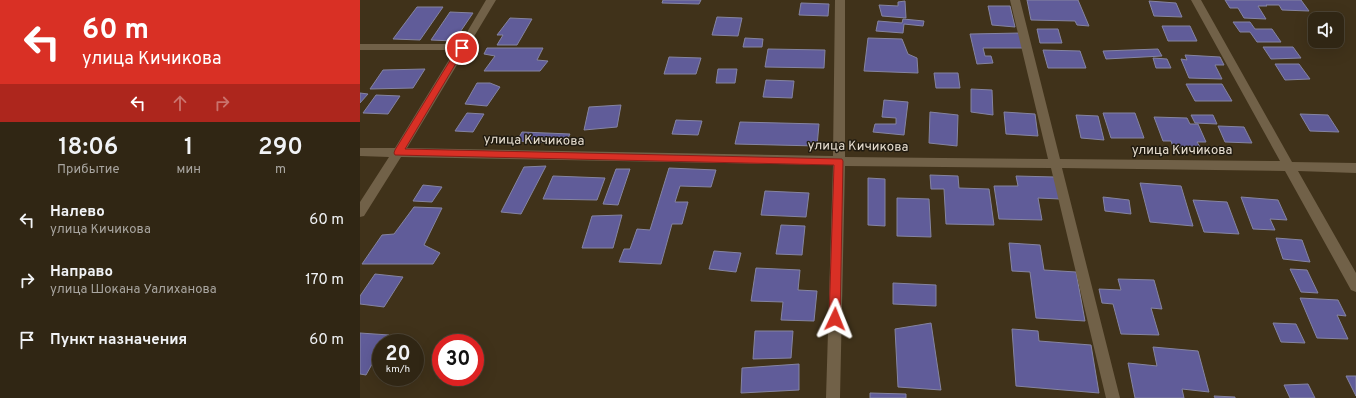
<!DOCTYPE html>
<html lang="ru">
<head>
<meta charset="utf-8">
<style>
  body { margin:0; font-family:Overpass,sans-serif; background:#3c3222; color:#f1f3f6; height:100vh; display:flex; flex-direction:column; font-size:15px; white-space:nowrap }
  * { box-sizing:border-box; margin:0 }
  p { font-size:13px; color:#a8a5a0 }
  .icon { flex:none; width:22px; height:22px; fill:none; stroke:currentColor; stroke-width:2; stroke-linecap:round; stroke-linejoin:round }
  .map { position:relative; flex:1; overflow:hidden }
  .panel { display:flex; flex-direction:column; background:#302614; width:360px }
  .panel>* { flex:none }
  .hud { background:#d93025; color:#fff; overflow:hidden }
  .tools { position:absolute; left:948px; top:12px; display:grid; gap:8px }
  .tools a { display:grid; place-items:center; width:36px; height:36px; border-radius:8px; background:#302614; box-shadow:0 4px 16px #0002,0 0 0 1px #4b4334; font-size:20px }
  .speed { position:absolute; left:12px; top:334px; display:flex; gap:8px; font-size:20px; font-weight:700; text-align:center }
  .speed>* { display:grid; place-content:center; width:52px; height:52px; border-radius:50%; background:#302614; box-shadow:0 4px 16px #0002,0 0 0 1px #4b4334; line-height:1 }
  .speed small { font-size:10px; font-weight:400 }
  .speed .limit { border:6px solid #d22; background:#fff; color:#111 }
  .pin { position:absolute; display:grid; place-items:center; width:34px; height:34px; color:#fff; margin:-17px; border:2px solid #fff; border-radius:50%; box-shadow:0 1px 4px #0007 }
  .me { position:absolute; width:44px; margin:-22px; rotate:2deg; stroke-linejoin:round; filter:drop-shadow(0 0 3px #0008) }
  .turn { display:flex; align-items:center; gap:14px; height:84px; padding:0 16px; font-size:18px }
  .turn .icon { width:52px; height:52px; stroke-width:2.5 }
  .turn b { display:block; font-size:28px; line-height:34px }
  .lanes { display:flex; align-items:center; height:38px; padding:0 16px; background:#0003; justify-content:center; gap:20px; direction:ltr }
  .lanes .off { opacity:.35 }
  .eta { display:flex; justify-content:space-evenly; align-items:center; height:68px; text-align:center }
  .eta b { font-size:24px; font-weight:600; line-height:28px }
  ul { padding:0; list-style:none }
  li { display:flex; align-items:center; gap:12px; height:60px; padding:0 16px }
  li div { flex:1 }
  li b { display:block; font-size:15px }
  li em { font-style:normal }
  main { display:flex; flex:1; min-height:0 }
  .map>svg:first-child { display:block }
  .building { fill:#605c99; stroke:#8584a1 }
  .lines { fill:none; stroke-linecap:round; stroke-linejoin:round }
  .minor { fill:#716148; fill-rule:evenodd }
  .route { fill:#d93025; stroke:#8d1f18 }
  .labels { text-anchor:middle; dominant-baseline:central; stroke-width:3; stroke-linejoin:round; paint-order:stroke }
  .street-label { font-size:13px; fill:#e7ded0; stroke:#211b10 }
</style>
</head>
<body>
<main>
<section class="panel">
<div class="hud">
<div class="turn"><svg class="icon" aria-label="left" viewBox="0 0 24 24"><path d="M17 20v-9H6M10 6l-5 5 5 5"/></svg><div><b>60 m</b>улица Кичикова</div></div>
<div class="lanes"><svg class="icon" aria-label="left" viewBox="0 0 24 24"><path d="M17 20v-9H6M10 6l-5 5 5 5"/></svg><svg class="icon off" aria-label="ahead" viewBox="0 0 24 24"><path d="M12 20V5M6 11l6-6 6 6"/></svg><svg class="icon off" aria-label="right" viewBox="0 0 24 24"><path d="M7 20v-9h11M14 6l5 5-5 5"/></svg></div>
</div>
<div class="eta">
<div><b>18:06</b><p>Прибытие</p></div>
<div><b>1</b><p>мин</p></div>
<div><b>290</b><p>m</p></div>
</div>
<ul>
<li><svg class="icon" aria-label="left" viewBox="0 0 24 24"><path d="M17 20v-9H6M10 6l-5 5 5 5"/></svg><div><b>Налево</b><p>улица Кичикова</p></div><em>60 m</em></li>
<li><svg class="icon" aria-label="right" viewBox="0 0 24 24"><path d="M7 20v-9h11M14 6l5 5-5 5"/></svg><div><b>Направо</b><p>улица Шокана Уалиханова</p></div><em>170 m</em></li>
<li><svg class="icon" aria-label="arrive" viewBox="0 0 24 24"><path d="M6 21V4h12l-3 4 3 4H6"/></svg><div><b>Пункт назначения</b></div><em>60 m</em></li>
</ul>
</section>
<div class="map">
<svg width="996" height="398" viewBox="0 0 996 398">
  <rect width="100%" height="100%" fill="#40321a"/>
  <path class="building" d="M303,0H341L339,4L302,3Z
    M667,0H718L729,26L717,25L715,21L671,20Z
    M865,0H941L949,11L922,10L919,5H906L907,6H898L906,19L884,18L878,8H870Z
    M545,1L546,18L522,16L519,5L538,6V2Z
    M789,1L816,3L822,17L794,16Z
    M441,3L469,4L468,16L439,15Z
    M628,6H650L655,27L632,25Z
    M57,7H83L60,40L33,39Z
    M90,12L113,13L94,41L71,40Z
    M357,17L382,18L378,36L352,35Z
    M150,18L172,19L157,45H137L143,35H137Z
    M543,19L564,21L563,26L544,24L543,33L516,31L518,21L542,23Z
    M873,22H890L895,29H912L921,42H897L890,32H880Z
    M802,26H830L837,41H808Z
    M677,29H698L702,43H680Z
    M661,33L665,48H623L625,56H631L633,63L617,64L610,34Z
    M385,38L403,39L402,47H383Z
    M508,38L542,39L548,54L557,58L558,73L504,71Z
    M903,47H933L941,58L911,59Z
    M127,48H183L177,60L188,61L180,71H124L135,56L124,54Z
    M408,49L465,50L464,68L405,67Z
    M798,49L802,56L746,59L743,51Z
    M683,50L720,51L726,68H688Z
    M825,55L860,57L864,65H855L862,79L829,78L821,59L827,60Z
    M309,57L341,58L336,74H304Z
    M793,58L807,59L811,68H796Z
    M915,64H939L950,79L925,80Z
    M65,69L53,88L10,89L23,70Z
    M358,69H377L375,83H356Z
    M574,73H598L600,88H576Z
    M406,80L434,81L432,98L403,97Z
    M117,83H130L140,87L127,106L105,104Z
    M826,84H862L872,101H835Z
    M611,89L632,90L633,115L611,112Z
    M0,93L8,94L0,103Z
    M16,95L40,96L28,114L3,113Z
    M524,100L548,102L544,135L513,132L515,124H536V118L522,117Z
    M261,105L257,127L224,130L229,107Z
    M570,112L598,115L597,146L569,143Z
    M644,112L675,114L678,136L646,134Z
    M107,113L124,114L113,132L95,131Z
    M743,113H775L784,138H751Z
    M940,114L968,115L979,132L950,131Z
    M716,115L738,116L744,140L721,138Z
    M831,115H853L857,124L835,123Z
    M794,117L827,118L830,124H838L846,142H837L840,147H813L811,141H803Z
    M316,120L342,121L338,135L312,134Z
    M380,122L459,124L457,146L375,144Z
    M858,126L884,127L892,143L865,142Z
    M162,132L210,134L205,144L157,141Z
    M186,166L161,214L141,212L164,167Z
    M309,168L356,170L351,187L320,186L315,202H328L322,224H312L301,264L259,262L264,249H270L277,229L290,230Z
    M256,169H270L258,205L243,204Z
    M570,175L598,176L599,188L629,189L634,225L586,224L584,189H571Z
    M193,176L245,178L237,200L183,199Z
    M656,176L695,177L700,199L678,198L682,220L639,219L634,186H658Z
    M508,178L525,179V226L508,225Z
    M780,183L821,186L833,226L790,222Z
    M63,185L82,187L72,202L53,201Z
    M405,191L449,193L446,217L401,215Z
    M743,197L769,200L771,214L745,211Z
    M881,197L918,200L927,220L910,219L915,230L893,229Z
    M537,198L569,199L571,237L537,236Z
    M833,200L867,202L879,234L844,232Z
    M54,207L82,208L64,245L80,253L73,264H2L22,235L34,234Z
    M262,215L253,248H222L232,216Z
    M421,225L445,226L442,255L416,254Z
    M916,238L942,240L950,262L923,259Z
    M649,243L680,245L684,270L716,272L725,321L676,318L670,272L652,271Z
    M354,251L381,253L376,272L349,269Z
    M396,268L440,270L438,290L457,291L454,321L421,320L423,302L391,301Z
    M930,269L947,270L958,293L941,292Z
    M15,274L43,277L24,307L0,304V296Z
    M758,279L794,280L802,309L791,308L799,335L761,334L753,304L742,303L739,289L761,290Z
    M533,283L576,285V306L533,304Z
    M940,298L978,300L986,316L977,315L988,339L957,338Z
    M571,323L581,390L538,387L535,329Z
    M913,323L936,324L945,343L921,342Z
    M652,329L678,331L679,341L731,345L739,393L656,386Z
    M395,331H433L431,358L393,359Z
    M0,333L29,335L24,343H21V348L6,375L0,374Z
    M793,347L838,351L849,392L822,389L824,398H775L768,363L797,366Z
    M439,364V390L381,393L382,368Z
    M986,376H996V396Z
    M948,384L955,398H930L924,385Z
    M510,393L546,394V398H510Z
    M854,396L875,397V398H855Z"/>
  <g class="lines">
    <path class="minor" d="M126,0H136L47,148L473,156L475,0H485V157L688,159L650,0H660L700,159L920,161L831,0H841L932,162L996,163V173L938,171L996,273V292L991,290L925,171L702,168L760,398H746L691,168L485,166L480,398H466L473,165L41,157L4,216L0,217V202L29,157L0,156V148H35L95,50H0V44H100Z"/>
  </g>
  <path class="route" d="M102,45L105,48L45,149L482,159L483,161L480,319L478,323L475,324L471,323L469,319L474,165L35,155L34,153L35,150L99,46Z"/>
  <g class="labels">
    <g class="street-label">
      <text transform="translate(174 141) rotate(1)">улица Кичикова</text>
      <text transform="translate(498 147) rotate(1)">улица Кичикова</text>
      <text x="822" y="151">улица Кичикова</text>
    </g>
  </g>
</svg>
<div class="tools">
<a><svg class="icon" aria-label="sound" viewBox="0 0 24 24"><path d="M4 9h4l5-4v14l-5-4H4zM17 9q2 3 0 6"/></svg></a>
</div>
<div class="speed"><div>20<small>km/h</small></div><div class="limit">30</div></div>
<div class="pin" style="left:102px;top:48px;background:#d93025"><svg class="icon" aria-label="arrive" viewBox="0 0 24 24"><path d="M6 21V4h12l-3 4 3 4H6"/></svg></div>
<svg class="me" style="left:475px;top:319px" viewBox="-20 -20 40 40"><path d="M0-17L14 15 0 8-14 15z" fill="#d93025" stroke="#fff" stroke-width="4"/></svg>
</div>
</main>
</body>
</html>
